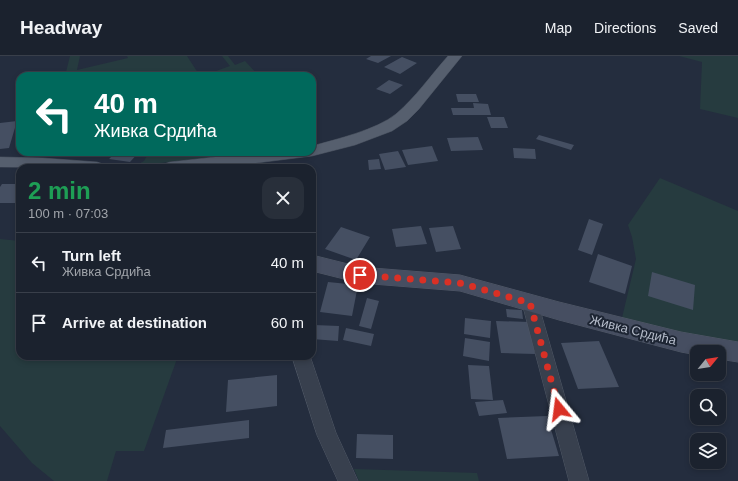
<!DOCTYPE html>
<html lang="en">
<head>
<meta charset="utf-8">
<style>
  body { margin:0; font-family:Helvetica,sans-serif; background:#282f3a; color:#f1f3f6; height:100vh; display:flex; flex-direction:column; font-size:15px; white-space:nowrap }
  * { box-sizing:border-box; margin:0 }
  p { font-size:13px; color:#a0a4aa }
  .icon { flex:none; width:22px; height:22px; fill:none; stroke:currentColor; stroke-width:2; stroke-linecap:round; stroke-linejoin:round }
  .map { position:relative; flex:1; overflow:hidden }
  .drawer { position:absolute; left:16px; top:108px; width:300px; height:196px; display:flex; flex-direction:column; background:#1b222e; border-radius:12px; box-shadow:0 2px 6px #0003,0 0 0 1px #393f4a }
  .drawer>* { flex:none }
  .guide { position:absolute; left:16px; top:16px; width:300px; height:84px; border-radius:12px; box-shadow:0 2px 6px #0003,0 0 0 1px #393f4a; background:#00695c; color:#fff; overflow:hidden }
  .needle { width:26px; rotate:60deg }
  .fabs { position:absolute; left:690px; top:289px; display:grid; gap:8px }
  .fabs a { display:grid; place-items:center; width:36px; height:36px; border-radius:8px; background:#1b222e; box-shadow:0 2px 6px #0003,0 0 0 1px #393f4a; font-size:20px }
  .pin { position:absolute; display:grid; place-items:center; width:34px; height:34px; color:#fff; margin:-17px; border:2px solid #fff; border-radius:50%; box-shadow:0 1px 4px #0007 }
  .me { position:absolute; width:44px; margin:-22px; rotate:344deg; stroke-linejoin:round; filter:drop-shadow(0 0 3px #0008) }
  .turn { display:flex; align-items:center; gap:14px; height:84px; padding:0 12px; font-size:18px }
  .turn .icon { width:52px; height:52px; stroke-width:2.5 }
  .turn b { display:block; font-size:28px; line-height:34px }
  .round { display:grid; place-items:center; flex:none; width:42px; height:42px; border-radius:12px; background:#282f3a }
  .head { display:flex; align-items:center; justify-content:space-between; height:68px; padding:0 12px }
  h1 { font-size:24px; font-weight:700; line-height:30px; color:#1e9e55 }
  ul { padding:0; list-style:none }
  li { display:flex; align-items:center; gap:12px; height:60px; padding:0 12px; border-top:1px solid #393f4a }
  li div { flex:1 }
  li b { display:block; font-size:15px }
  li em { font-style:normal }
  header { display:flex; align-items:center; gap:24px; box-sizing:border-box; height:56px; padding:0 20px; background:#1b222e; border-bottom:1px solid #393f4a }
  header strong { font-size:19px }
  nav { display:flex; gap:22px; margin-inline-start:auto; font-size:14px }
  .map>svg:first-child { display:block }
  .green { fill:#263b3f }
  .building { fill:#454f62 }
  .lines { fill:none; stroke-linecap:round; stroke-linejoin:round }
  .minor-casing { stroke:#505866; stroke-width:1 }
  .secondary-casing { stroke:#505866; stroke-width:1 }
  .primary-casing { stroke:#414957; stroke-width:1 }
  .minor { fill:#38404e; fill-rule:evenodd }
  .secondary { fill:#464e61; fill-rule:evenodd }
  .primary { fill:#565f6e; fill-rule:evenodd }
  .route { stroke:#d93025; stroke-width:7; stroke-dasharray:0 12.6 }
  .labels { text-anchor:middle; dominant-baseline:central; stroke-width:4; stroke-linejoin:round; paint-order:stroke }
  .street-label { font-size:13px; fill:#b4bbc9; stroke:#1d2533 }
</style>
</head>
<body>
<header>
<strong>Headway</strong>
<nav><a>Map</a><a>Directions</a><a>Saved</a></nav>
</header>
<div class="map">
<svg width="738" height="425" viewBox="0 0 738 425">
  <rect width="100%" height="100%" fill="#242d3e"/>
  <path class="green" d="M70,0H80L77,14L128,2L127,0H187L200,20H65Z
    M222,0H228L235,9L245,5L259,20H202L230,10Z
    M679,0H738V62L700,53L702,6Z
    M149,96H257L135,110L144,105Z
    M660,122L738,155V288L621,266L636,203L632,181L628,169Z
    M0,183L20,185V300H178L144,395H116L107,425H54L32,407L0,370Z
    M354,413L477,417L479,425H359Z"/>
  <path class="building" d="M371,0H391L378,7L366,3Z
    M402,1L417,7L400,18L384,11Z
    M389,24L403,29L390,38L376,33Z
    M456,38H476L479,46H458Z
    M473,47L488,48L491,59H453L451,52H474Z
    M487,61H504L508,72H491Z
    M17,65L9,92L0,93V67Z
    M539,79L574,89L571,94L536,83Z
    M478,81L483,94L451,95L447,82Z
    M432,90L438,105L408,109L402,94Z
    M513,92L535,93L536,103L514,102Z
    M398,95L406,111L385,114L379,98Z
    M116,96H139L130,106L109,103Z
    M379,103L381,113L369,114L368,104Z
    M296,108V112H274V109Z
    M2,128H20V147H0V131Z
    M589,163L603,168L592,199L578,194Z
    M421,170L427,188L396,191L392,173Z
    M453,170L461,193L436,196L429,172Z
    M341,171L370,181L356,204L325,193Z
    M598,198L632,210L625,238L589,226Z
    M652,216L695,229L693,254L648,240Z
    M328,226L358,229L352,260L320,256Z
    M367,242L379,245L371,273L359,270Z
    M506,253L522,254L523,263L507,261Z
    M465,262L491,265L490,282L464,278Z
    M496,265L529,266L535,298L501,297Z
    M314,269L339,270L338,285L312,283Z
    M346,272L374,278L371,290L343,284Z
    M465,282L490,286L489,305L463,300Z
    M599,285L619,331L578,333L561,287Z
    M468,309L489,310L493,344L471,343Z
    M277,319V350L226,356L228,324Z
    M503,344L507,357L479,360L475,346Z
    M547,360L559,400L507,403L498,362Z
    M249,364V382L163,392L166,374Z
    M357,378L393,379V403L356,402Z"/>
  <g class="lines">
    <g class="minor-casing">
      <path id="minor" d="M530,241L536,243L538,247L589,425H569L522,247L524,243Z
        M292,300H310L336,377L358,425H338L317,379Z"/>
    </g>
    <g class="secondary-casing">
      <path id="secondary" d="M312,199L360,211L460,219L559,246L681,276L738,286V306L719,303V296H697V299L681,296L559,264L460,235L360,227L312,215Z"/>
    </g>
    <g class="primary-casing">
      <path id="primary" d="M448,0H462L419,53L407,65L392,75L355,89L312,100L216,112H161L164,108L170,106L260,96H312V90C337,83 376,74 396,58C415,42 431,19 448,0Z
        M0,101L43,102L97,106L103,108L106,112L0,111Z"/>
    </g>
    <use href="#minor" class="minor"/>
    <use href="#secondary" class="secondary"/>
    <use href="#primary" class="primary"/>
  </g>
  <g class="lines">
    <path class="route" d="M360,219L460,227L530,247L559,353"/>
  </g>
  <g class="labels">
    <g class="street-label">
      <text transform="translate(633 274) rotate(14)">Живка Срдића</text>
    </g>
  </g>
</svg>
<div class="fabs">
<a><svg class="needle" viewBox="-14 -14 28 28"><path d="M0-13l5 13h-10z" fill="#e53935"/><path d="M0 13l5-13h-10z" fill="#a0a4aa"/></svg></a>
<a><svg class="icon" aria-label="search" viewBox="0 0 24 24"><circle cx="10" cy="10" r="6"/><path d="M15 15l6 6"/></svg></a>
<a><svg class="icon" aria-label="layers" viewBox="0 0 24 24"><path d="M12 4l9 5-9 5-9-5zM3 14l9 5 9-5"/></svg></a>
</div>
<div class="pin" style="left:360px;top:219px;background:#d93025"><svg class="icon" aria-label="arrive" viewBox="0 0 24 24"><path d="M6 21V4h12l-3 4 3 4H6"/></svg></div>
<svg class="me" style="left:559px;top:353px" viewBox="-20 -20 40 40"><path d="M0-17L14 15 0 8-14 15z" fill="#d93025" stroke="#fff" stroke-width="4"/></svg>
<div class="guide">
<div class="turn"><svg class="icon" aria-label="left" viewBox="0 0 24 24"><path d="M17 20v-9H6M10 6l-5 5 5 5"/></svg><div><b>40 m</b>Живка Срдића</div></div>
</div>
<section class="drawer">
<div class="head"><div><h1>2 min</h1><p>100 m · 07:03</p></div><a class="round"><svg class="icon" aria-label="close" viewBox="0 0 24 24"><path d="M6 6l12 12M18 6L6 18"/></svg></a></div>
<ul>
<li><svg class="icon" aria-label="left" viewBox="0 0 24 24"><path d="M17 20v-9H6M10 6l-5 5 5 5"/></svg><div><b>Turn left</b><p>Живка Срдића</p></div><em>40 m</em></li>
<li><svg class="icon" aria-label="arrive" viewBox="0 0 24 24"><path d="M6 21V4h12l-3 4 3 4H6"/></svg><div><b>Arrive at destination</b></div><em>60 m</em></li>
</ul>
</section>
</div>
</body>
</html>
